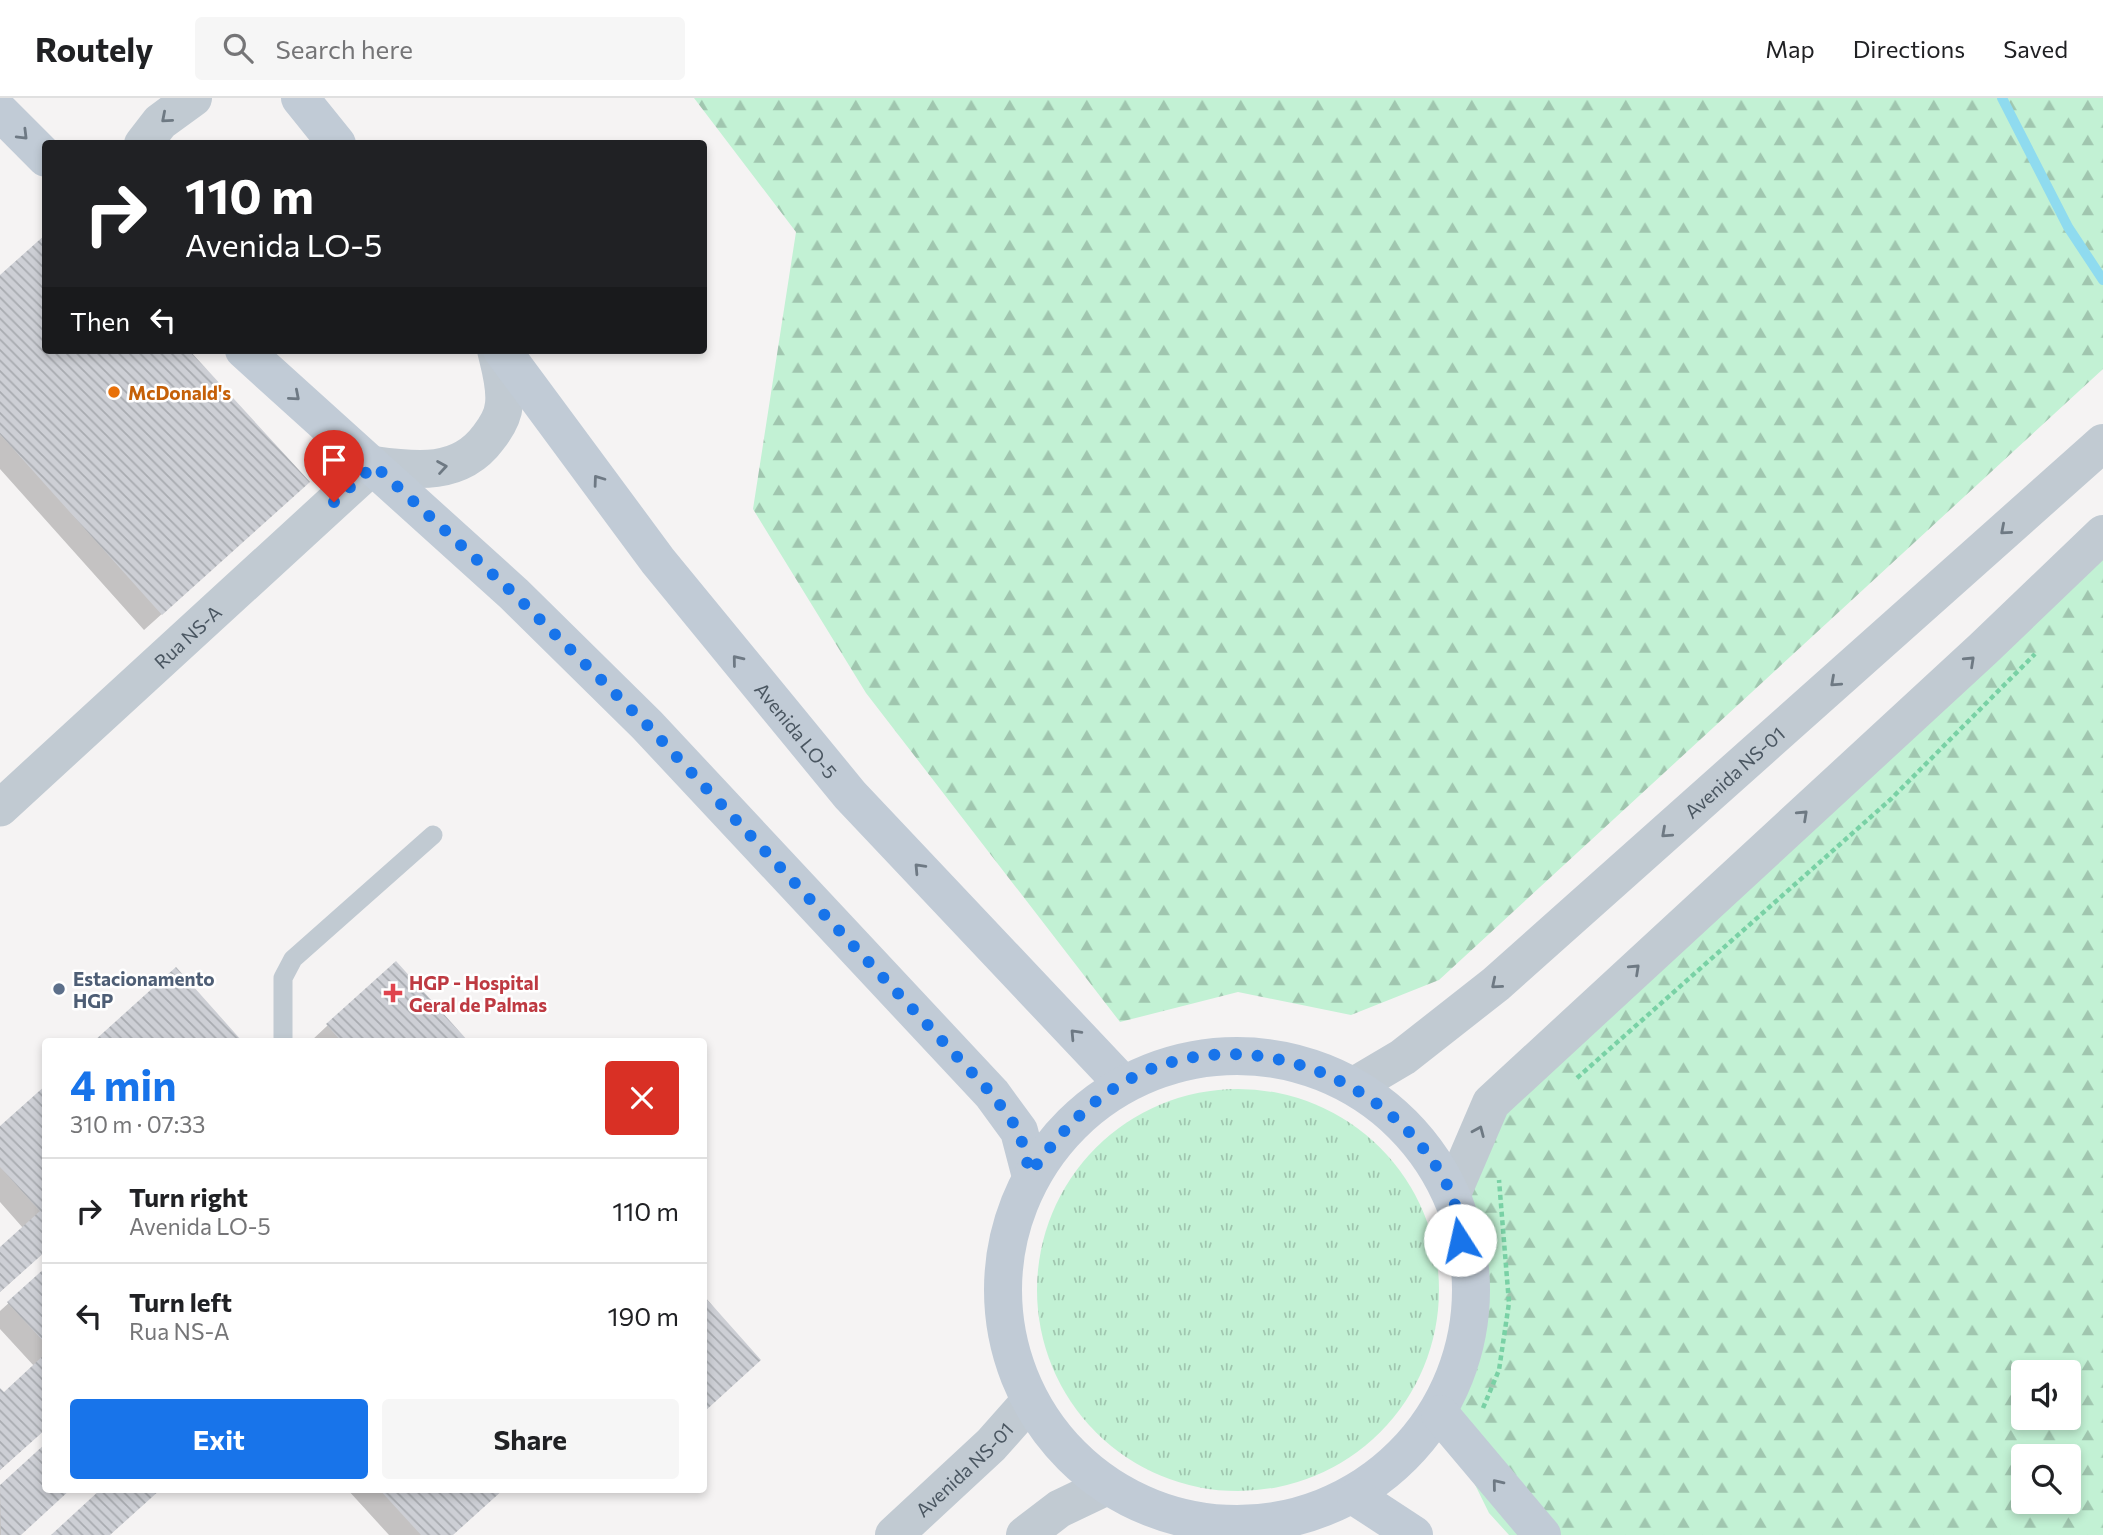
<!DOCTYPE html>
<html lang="en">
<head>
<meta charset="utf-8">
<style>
  body { margin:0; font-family:Commissioner,sans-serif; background:#f6f6f6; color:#202124; height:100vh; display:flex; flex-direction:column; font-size:26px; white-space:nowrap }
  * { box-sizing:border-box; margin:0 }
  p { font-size:23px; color:#757577 }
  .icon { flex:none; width:38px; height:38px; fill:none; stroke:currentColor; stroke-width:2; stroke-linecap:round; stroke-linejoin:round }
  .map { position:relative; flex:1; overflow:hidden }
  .sheet { position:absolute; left:42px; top:940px; width:665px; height:455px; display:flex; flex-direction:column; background:#fff; border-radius:7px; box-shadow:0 4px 10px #0003 }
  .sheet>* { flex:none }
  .hud { position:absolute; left:42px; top:42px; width:665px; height:214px; border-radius:7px; box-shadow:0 4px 10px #0003; background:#202124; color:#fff; overflow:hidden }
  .buttons { position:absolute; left:2011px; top:1262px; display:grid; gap:14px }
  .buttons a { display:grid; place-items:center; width:70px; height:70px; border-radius:7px; background:#fff; box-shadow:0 4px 10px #0003; font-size:35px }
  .pin { position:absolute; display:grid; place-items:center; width:60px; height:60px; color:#fff; margin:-72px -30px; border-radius:50% 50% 50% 0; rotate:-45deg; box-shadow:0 0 7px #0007 }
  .pin .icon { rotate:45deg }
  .me { position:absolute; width:77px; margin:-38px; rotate:350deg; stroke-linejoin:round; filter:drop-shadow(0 0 5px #0008) }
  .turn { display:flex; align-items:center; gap:24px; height:147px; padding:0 28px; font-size:32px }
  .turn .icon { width:91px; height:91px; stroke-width:2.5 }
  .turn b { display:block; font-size:49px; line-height:60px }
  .then { display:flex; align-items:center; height:66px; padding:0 28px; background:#0003; gap:14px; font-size:26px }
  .round { display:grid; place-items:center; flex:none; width:74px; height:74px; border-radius:7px; background:#f6f6f6 }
  .overview { display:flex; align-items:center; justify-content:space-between; height:119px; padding:0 28px }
  h1 { font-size:42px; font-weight:700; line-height:52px; color:#1874ea }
  .action { display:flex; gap:14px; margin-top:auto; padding:14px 28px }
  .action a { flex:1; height:80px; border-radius:7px; background:#1874ea; color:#fff; font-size:28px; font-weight:700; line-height:80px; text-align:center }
  .action a+a { background:#f6f6f6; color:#202124 }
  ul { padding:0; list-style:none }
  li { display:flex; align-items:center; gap:21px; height:105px; padding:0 28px; border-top:2px solid #e0e0e0 }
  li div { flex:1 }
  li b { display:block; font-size:26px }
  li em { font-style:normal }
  header { display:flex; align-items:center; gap:42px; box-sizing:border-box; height:98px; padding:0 35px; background:#fff; border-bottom:2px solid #e0e0e0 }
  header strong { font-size:33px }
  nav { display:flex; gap:38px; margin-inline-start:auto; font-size:24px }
  .search { width:490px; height:63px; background:#f6f6f6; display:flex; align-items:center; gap:18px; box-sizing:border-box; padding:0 24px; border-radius:7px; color:#757577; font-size:26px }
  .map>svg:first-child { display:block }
  .grass { fill:url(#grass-tufts) }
  .forest { fill:url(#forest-firs); fill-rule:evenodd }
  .shadow { fill:#0003 }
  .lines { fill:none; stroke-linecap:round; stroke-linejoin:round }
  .stream { stroke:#8fdbef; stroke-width:10 }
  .building { fill:url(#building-back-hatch) }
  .path { stroke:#79d1a5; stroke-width:4.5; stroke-dasharray:5 3.5; stroke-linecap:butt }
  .service { stroke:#c1cad2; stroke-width:19 }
  .minor { stroke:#c1cad2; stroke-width:37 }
  .tertiary { stroke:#c1cad2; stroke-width:38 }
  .secondary { stroke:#c1cbd6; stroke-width:38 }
  .oneway { stroke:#6e7983 }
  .oneway2 { stroke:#6e7984 }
  .route { stroke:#1874ea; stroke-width:12; stroke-dasharray:0 21.6 }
  .food-dot { fill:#e8710a; stroke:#fff; stroke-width:2.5 }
  .service-dot { fill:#5c6f8a; stroke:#fff; stroke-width:2.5 }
  .health-dot { fill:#e0444e; stroke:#fff; stroke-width:2.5 }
  .labels { text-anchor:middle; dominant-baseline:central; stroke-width:5; stroke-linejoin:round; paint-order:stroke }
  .food-label { font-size:19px; font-weight:bold; fill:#c56008; stroke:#fff; text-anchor:start }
  .street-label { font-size:19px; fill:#4a5661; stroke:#fff }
  .service-label { font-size:19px; font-weight:bold; fill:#4e5e75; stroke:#fff; text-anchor:start }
  .health-label { font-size:19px; font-weight:bold; fill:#be3a42; stroke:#fff; text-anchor:start }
</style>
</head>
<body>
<header>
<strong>Routely</strong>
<div class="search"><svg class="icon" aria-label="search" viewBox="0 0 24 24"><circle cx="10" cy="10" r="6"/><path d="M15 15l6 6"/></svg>Search here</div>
<nav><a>Map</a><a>Directions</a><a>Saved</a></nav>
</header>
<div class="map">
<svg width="2103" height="1437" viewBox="0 0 2103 1437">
  <defs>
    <pattern id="grass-tufts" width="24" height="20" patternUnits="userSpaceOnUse" patternTransform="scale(1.75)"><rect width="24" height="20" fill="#c2f1d4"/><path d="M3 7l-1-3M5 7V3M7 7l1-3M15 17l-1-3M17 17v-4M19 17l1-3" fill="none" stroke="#a0c6af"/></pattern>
    <pattern id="forest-firs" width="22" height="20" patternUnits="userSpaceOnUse" patternTransform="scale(1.75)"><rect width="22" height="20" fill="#c2f1d4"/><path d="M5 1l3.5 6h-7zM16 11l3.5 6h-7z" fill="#a0c6af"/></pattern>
    <pattern id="building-back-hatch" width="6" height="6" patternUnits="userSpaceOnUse" patternTransform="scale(1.75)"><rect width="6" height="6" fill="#cdcfd5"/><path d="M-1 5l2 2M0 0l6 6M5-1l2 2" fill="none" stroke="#a8abb0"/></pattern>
  </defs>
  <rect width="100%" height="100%" fill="#f5f3f3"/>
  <path class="grass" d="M1037 1192a201 201 0 1 1 402 0a201 201 0 1 1-402 0Z"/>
  <path class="forest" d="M694,0H2103V271L1439,882L1351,917L1238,894L1120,924L866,595L753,411L796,134Z
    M2103,436V1437H1509L1489,1415L1440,1316L1473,1210L1452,1096L1491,1005ZM2023,1274H2068V1320H2023ZM2023,1358H2068V1404H2023Z"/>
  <path class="shadow" d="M0,179L46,252H187L291,400L144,532L0,371Z
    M396,866L466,943H311L327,928Z
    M175,872L240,943H96Z
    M46,989V1152L0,1194V1151L23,1130L0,1104V1030Z
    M46,1171V1330L0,1372V1292L4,1296L34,1268L0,1231V1213Z
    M704,1200L759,1262L704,1313Z
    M46,1348L20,1437H0V1390Z
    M347,1391H503L452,1437H389Z"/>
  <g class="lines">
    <path class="stream" d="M2002,0L2068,129L2103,182"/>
  </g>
  <path class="building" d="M46,136V252H189L310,384L162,517L0,336V177Z
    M396,863L468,943H341L326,926Z
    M176,869L242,943H94Z
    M46,987V1153L0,1194V1149L40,1113L0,1069V1028Z
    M46,1169V1246L7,1204Z
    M704,1198L761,1262L704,1314Z
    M46,1255V1331L0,1372V1290L4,1294Z
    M46,1345V1391H71L21,1437H1L0,1387Z
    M101,1391H161L110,1437H51Z
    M379,1391H504L453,1437H421Z"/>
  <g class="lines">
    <path class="path" d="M1577,980L1891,701L2035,556
      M1483,1310L1499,1272L1509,1205L1499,1082"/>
    <path class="service" d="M283,943V880L293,861L433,737"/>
    <path class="minor" id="s1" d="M0,710L374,367"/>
    <g class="tertiary">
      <path d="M143,46L160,24L193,0"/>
      <path d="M374,367C416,373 460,378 488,340C496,330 503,319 504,306C506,288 500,269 496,252"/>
      <path id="s2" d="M1354,988L1403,959L1496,886L2103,345"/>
      <path d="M1452,1096L1491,1005L1983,551L2103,436"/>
      <path id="s3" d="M894,1437L991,1347L1030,1303"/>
      <path d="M1025,1437L1059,1411L1107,1388"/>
    </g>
    <g class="secondary">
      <path d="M300,0L337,46"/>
      <path d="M0,14L46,60"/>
      <path d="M244,252L514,496L647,627L992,996L1019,1033L1030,1075"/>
      <path id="s4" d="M502,252L658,463L850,697L1122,985"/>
      <circle cx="1237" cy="1192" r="234"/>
      <path d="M1440,1316L1542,1437"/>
      <path d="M1356,1399L1414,1437"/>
    </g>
  </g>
  <defs><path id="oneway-chevron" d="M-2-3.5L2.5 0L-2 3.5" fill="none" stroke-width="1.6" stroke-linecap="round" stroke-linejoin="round" transform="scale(1.75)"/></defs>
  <g class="oneway">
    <use href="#oneway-chevron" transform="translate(166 20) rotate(139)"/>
    <use href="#oneway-chevron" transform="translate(442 369) rotate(-9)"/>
    <use href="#oneway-chevron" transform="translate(2005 432) rotate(139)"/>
    <use href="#oneway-chevron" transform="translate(1970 563) rotate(-43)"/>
    <use href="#oneway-chevron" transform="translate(1835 584) rotate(138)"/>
    <use href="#oneway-chevron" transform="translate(1803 717) rotate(-43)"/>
    <use href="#oneway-chevron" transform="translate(1666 735) rotate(138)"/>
    <use href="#oneway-chevron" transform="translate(1635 871) rotate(-43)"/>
    <use href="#oneway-chevron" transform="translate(1496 886) rotate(140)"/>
    <use href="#oneway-chevron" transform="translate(1479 1033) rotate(-67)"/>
  </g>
  <g class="oneway2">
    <use href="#oneway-chevron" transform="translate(23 37) rotate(45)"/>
    <use href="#oneway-chevron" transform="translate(295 298) rotate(41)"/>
    <use href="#oneway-chevron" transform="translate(598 382) rotate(-126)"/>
    <use href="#oneway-chevron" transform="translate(737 562) rotate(-129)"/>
    <use href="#oneway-chevron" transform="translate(919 770) rotate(-133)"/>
    <use href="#oneway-chevron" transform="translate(1075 936) rotate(-133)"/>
    <use href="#oneway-chevron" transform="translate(1497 1386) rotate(-129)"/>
  </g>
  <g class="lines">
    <path class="route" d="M334,404L374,367L514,496L647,627L992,996L1019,1033L1030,1075C1058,1039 1081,1010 1121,986C1236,916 1395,976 1451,1095C1457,1108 1458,1127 1460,1142"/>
  </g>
  <circle class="food-dot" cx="114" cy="294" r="7"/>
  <circle class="service-dot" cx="59" cy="891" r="7"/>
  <path class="health-dot" d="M389.5 884.5h7v7h7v7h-7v7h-7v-7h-7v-7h7z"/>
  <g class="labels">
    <g class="food-label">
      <text x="128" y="294">McDonald's</text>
    </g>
    <g class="street-label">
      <text stroke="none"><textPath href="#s1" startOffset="254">Rua NS-A</textPath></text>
      <text stroke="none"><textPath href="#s4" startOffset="481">Avenida LO-5</textPath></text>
      <text stroke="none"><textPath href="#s2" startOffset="494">Avenida NS-01</textPath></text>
      <text stroke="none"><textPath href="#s3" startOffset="96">Avenida NS-01</textPath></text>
    </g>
    <g class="service-label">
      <text x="73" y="880">Estacionamento<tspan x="73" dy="22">HGP</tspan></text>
    </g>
    <g class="health-label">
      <text x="409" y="884">HGP - Hospital<tspan x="409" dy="22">Geral de Palmas</tspan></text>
    </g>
  </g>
</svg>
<div class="buttons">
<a><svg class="icon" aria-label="sound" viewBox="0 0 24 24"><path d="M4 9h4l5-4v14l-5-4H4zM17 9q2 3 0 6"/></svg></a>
<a><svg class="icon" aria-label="search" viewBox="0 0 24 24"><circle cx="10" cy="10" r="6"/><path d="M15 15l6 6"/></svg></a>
</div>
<div class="pin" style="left:334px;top:404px;background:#d93025"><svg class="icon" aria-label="arrive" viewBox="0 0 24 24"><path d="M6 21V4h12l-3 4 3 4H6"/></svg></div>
<svg class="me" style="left:1460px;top:1142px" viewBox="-20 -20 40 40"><circle r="19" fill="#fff"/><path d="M0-13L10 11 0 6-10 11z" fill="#1874ea"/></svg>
<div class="hud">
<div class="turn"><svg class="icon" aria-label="right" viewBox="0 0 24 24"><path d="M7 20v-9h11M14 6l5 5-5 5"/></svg><div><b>110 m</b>Avenida LO-5</div></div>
<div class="then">Then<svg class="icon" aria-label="left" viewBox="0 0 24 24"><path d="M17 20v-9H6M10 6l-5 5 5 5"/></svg></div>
</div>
<section class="sheet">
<div class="overview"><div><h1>4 min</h1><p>310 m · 07:33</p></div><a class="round" style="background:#d93025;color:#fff"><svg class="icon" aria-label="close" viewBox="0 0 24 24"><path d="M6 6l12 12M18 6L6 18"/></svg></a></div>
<ul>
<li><svg class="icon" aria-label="right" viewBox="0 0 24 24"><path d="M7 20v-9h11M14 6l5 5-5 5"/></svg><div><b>Turn right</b><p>Avenida LO-5</p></div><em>110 m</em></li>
<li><svg class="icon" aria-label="left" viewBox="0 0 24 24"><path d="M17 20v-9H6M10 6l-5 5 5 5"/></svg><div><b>Turn left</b><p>Rua NS-A</p></div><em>190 m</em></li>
</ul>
<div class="action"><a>Exit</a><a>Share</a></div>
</section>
</div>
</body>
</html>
